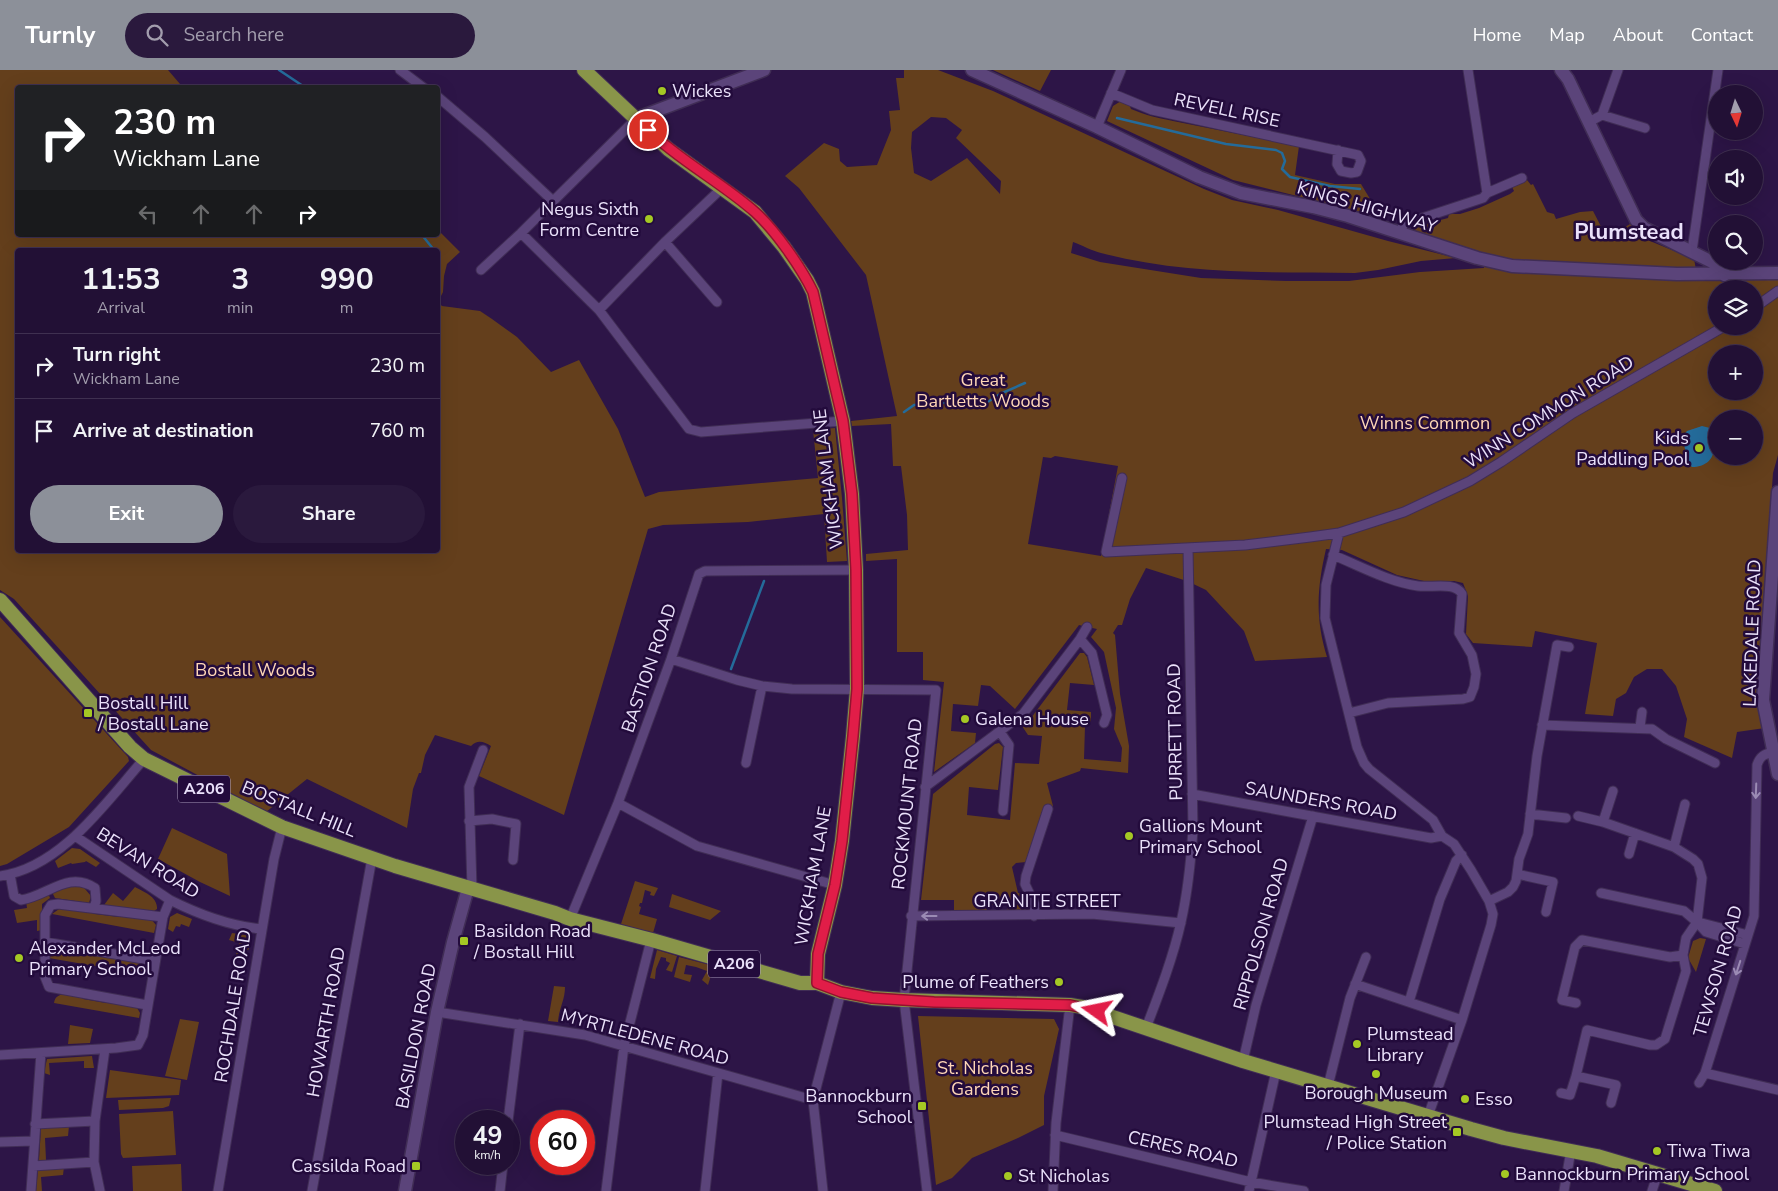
<!DOCTYPE html>
<html lang="en">
<head>
<meta charset="utf-8">
<style>
  body { margin:0; font-family:"Nunito Sans",sans-serif; background:#2a193d; color:#f1f3f6; height:100vh; display:flex; flex-direction:column; font-size:19px; white-space:nowrap }
  * { box-sizing:border-box; margin:0 }
  p { font-size:16px; color:#a29dad }
  .icon { flex:none; width:28px; height:28px; fill:none; stroke:currentColor; stroke-width:2; stroke-linecap:round; stroke-linejoin:round }
  .map { position:relative; flex:1; overflow:hidden }
  .details { position:absolute; left:15px; top:178px; width:425px; height:305px; display:flex; flex-direction:column; background:#221035; border-radius:5px; box-shadow:0 5px 20px #0002,0 0 0 1px #3f3050 }
  .details>* { flex:none }
  .guide { position:absolute; left:15px; top:15px; width:425px; height:152px; border-radius:5px; box-shadow:0 5px 20px #0002,0 0 0 1px #3f3050; background:#202124; color:#fff; overflow:hidden }
  .needle { width:32px; rotate:176deg }
  .controls { position:absolute; left:1708px; top:15px; display:grid; gap:10px }
  .controls a { display:grid; place-items:center; width:55px; height:55px; border-radius:50%; background:#221035; box-shadow:0 5px 20px #0002,0 0 0 1px #3f3050; font-size:25px }
  .speed { position:absolute; left:455px; top:1040px; display:flex; gap:10px; font-size:25px; font-weight:700; text-align:center }
  .speed>* { display:grid; place-content:center; width:65px; height:65px; border-radius:50%; background:#221035; box-shadow:0 5px 20px #0002,0 0 0 1px #3f3050; line-height:1 }
  .speed small { font-size:12px; font-weight:400 }
  .speed .limit { border:8px solid #d22; background:#fff; color:#111 }
  .pin { position:absolute; display:grid; place-items:center; width:42px; height:42px; color:#fff; margin:-21px; border:2px solid #fff; border-radius:50%; box-shadow:0 1px 5px #0007 }
  .me { position:absolute; width:55px; margin:-28px; rotate:282deg; stroke-linejoin:round; filter:drop-shadow(0 0 4px #0008) }
  .turn { display:flex; align-items:center; gap:18px; height:105px; padding:0 15px; font-size:22px }
  .turn .icon { width:65px; height:65px; stroke-width:2.5 }
  .turn b { display:block; font-size:35px; line-height:42px }
  .lanes { display:flex; align-items:center; height:48px; padding:0 15px; background:#0003; justify-content:center; gap:25px; direction:ltr }
  .lanes .off { opacity:.35 }
  .eta { display:flex; justify-content:space-evenly; align-items:center; height:85px; text-align:center }
  .eta b { font-size:30px; font-weight:700; line-height:35px }
  .primary-button { display:flex; gap:10px; margin-top:auto; padding:10px 15px }
  .primary-button a { flex:1; height:58px; border-radius:30px; background:#8c9099; color:#fff; font-size:20px; font-weight:700; line-height:58px; text-align:center }
  .primary-button a+a { background:#2a193d; color:#f1f3f6 }
  ul { padding:0; list-style:none }
  li { display:flex; align-items:center; gap:15px; height:65px; padding:0 15px; border-top:1px solid #3f3050 }
  li div { flex:1 }
  li b { display:block; font-size:19px }
  li em { font-style:normal }
  header { display:flex; align-items:center; gap:30px; box-sizing:border-box; height:70px; padding:0 25px; background:#8c9099; color:#fff }
  header strong { font-size:24px }
  nav { display:flex; gap:28px; margin-inline-start:auto; font-size:18px }
  .search { width:350px; height:45px; background:#2a193d; display:flex; align-items:center; gap:12px; box-sizing:border-box; padding:0 18px; border-radius:28px; color:#a29dad; font-size:19px }
  .map>svg:first-child { display:block }
  .green { fill:#643f1c; fill-rule:evenodd }
  .water { fill:#246b9a }
  .lines { fill:none; stroke-linecap:round; stroke-linejoin:round }
  .stream { stroke:#246b9a; stroke-width:2.5 }
  .street-casing { stroke:#402d55; stroke-width:11 }
  .secondary-casing { stroke:#402d55; stroke-width:15 }
  .primary-casing { stroke:#402d55; stroke-width:16 }
  .street { stroke:#5b447a; stroke-width:9 }
  .secondary { stroke:#5b447a; stroke-width:12 }
  .primary { stroke:#899549; stroke-width:14 }
  .oneway { stroke:#9b8bb4 }
  .route-casing { stroke:#92132f; stroke-width:12 }
  .route { stroke:#e11d48; stroke-width:9 }
  .poi-dot { fill:#a5c824; stroke:#230b3c; stroke-width:2 }
  .labels { text-anchor:middle; dominant-baseline:central; stroke-width:5; stroke-linejoin:round; paint-order:stroke }
  .shield { fill:#230b3c; stroke:#aea1c1; stroke-width:1 }
  .shield-label { font-size:16px; font-weight:bold; fill:#eae1fa }
  .poi-label { font-size:18px; fill:#eae1fa; stroke:#230b3c; text-anchor:start }
  .street-label { font-size:18px; fill:#eae1fa; stroke:#230b3c }
  .park-label { font-size:18px; fill:#ffd7b6; stroke:#230b3c }
  .district-label { font-size:22px; font-weight:bold; fill:#eae1fa; stroke:#230b3c }
</style>
</head>
<body>
<header>
<strong>Turnly</strong>
<div class="search"><svg class="icon" aria-label="search" viewBox="0 0 24 24"><circle cx="10" cy="10" r="6"/><path d="M15 15l6 6"/></svg>Search here</div>
<nav><a>Home</a><a>Map</a><a>About</a><a>Contact</a></nav>
</header>
<div class="map">
<svg width="1778" height="1121" viewBox="0 0 1778 1121">
  <rect width="100%" height="100%" fill="#2d1547"/>
  <path class="green" d="M0,0H168L180,14L186,17L18,18V165H438V160L460,182L447,194L444,206L443,222L438,232L442,236L480,241L492,249L517,267L551,302L579,290L618,359L645,427L659,422L818,408L813,360L835,358L842,428L847,491L827,492L824,444L748,452L663,455L648,459L564,745L479,706L491,676C484,672 478,669 471,676L435,665L425,685L421,703H419L413,719L407,758L307,709L266,742L151,680L14,529L0,520ZM18,180H438V480H18Z
    M904,0H938L993,21L1204,119L1232,130L1278,140L1388,171L1456,188L1421,191L1378,200L1355,203C1271,202 1184,205 1101,183C1092,181 1082,175 1073,172L1071,183L1100,192L1201,208L1286,211H1349L1420,202L1484,198V183L1413,160L1422,155L1448,148L1449,144H1460L1479,138L1510,124L1514,121L1512,117C1514,111 1521,110 1527,110L1531,115L1533,114L1547,142L1554,144L1556,149L1580,142L1593,141L1607,168L1630,154L1645,169L1694,189L1698,210L1778,209V385L1773,403L1757,629L1765,658L1737,662L1732,688L1684,667L1687,649L1676,616L1662,599H1647L1634,607L1626,623L1616,629L1613,646L1585,644L1597,573L1535,561L1532,577L1473,573L1466,564L1468,526L1463,513L1454,511H1424L1397,505L1342,480L1326,479C1317,518 1315,548 1327,587L1255,591L1244,561L1206,520L1187,511L1146,498L1130,529L1122,555H1118L1113,563L1115,565L1120,624L1129,676L1128,703L1081,698L1080,701L1047,713L1053,736L1044,737L1026,792L1016,793L1012,797L1018,823H1025L1031,836L1030,839L1027,841L1008,842L1007,835H987V842H954V830H921L933,724L995,674L999,673L1003,677L998,720L969,717L967,745L1010,750L1015,693L1039,694L1042,666L1028,665L1022,656L1031,648L1080,583H1084L1087,587L1094,615L1070,613L1067,640L1091,642V651L1085,656L1084,689L1121,692L1122,678L1114,659L1116,638L1104,582L1091,567L1097,559L1079,555L1015,639L990,616L981,615L978,636L953,634L951,661L976,663L975,673L934,702L944,612L923,610V582H897V489L866,491V484L908,480L907,445L901,396H893L891,354L852,356L851,351L897,346L866,205L799,118L785,106L824,73L839,79L840,91L847,97L877,95L891,60L889,41L900,40L896,8H904ZM931,47L946,48L962,60L956,68L1001,111L1000,124L967,88L931,111L914,103L911,78L912,62ZM1716,219H1754V256H1716ZM1716,284H1754V321H1716ZM1716,349H1754V386H1716ZM1055,386L1118,396L1101,486L1028,474L1043,387L1051,388Z
    M993,0H1051L1040,21Z
    M1121,31L1129,34L1131,39C1145,45 1158,48 1173,51L1299,76L1295,105L1335,114H1361L1381,147L1233,110L1107,51L1113,36Z
    M0,547L128,687L129,691L69,757L7,794L0,796Z
    M172,758L227,784L230,826L200,812L158,789Z
    M72,778L80,779L100,793L96,797L86,791L85,792L72,794L71,793L58,798L55,791Z
    M635,811L658,818L654,826L650,825L651,822L645,820L642,833H640L639,836L641,837L639,844L657,849L653,863L621,854Z
    M80,813L91,826L89,833L55,828L52,822Z
    M135,817C144,822 158,827 157,839L154,841L104,835L113,823L123,831Z
    M48,823L50,828L42,834V860L37,861V850L17,853L14,840L27,838L26,831Z
    M672,824L721,841L710,850L669,837Z
    M62,837L94,842L95,844L119,847L124,845L151,849L156,855L154,863L52,844Z
    M177,843L192,849L189,857L181,854L180,857L176,856L173,862L168,859L170,847Z
    M232,863L246,865L250,872L249,879L239,886L236,885L239,873L229,870Z
    M1700,868L1706,869L1696,902L1688,888L1693,871Z
    M58,877L145,893L147,899L146,905L49,888V880Z
    M657,880L677,886L672,902L666,900L670,893L666,891V888L661,887L656,899L655,909L650,908Z
    M679,887L714,896L708,915L702,910L707,901L696,897L686,895L684,904L692,905L690,912L674,907Z
    M554,916L565,917C565,930 559,938 558,952L548,951Z
    M67,923L81,926L83,929L106,933L110,931L136,936L140,943L139,948L54,933C55,926 59,925 67,923Z
    M918,946L1054,949L1059,959L1044,1026V1055L1018,1068L972,1088L952,1108L936,1115Z
    M180,949L199,952L187,1010L165,1006Z
    M70,955L93,959L90,973L68,974Z
    M92,986L94,998H84V991L49,993L50,1005L44,1003L47,989Z
    M110,1000L181,1010L179,1025L106,1028Z
    M171,1028L169,1036L163,1038L119,1040L118,1030Z
    M173,1041L176,1085L123,1088L121,1084L119,1044Z
    M69,1056L68,1066L45,1068L46,1090H39L41,1058Z
    M181,1094L182,1121H133L132,1096Z
    M64,1097L63,1105L41,1107L42,1121H36L38,1099Z"/>
  <path class="water" d="M1702,356L1710,358C1717,366 1713,369 1714,377C1714,390 1705,397 1692,397L1687,392L1686,383L1682,367L1687,361Z"/>
  <g class="lines">
    <path class="stream" d="M279,0L306,18
      M1117,48L1226,74L1276,80L1282,83L1285,91L1282,99L1290,107L1330,116L1360,119
      M422,165L434,180
      M438,184V190
      M904,342L914,335L938,332L973,337L983,335L1000,324L1025,313
      M731,599L764,511"/>
    <g class="street-casing">
      <path id="street" d="M400,0L424,18
        M1468,0L1487,123
        M1111,23L1152,40L1358,85L1361,91L1357,102L1351,103L1341,101L1337,94L1338,80
        M438,27L485,67L553,131
        M1602,45L1645,58
        M1589,52L1602,45L1618,0
        M1097,57L1121,0
        M521,163L599,240L689,359L701,362L843,351
        M1399,163L1404,154L1474,131L1483,128L1487,123L1522,108
        M665,172L717,232
        M1692,181L1718,0
        M481,200L521,163L637,48
        M1754,238L1778,221
        M599,240L665,172L722,118
        M1122,408L1106,482L1245,475L1310,467L1339,463L1404,442L1470,411L1501,392L1573,343L1725,256
        M1339,463L1326,515L1325,548L1357,677L1364,693L1369,699L1433,750L1442,766L1454,774L1471,800L1489,831L1493,844L1491,855L1462,950L1428,1046
        M1333,485C1360,496 1389,512 1418,516C1431,518 1455,511 1462,524L1459,563L1472,585L1476,604L1474,617L1470,627L1463,629L1388,633L1349,643
        M1080,569L1092,583L1107,645L1104,653
        M671,589L737,610L762,616L792,619L936,620L904,930L927,1121
        M1542,655L1652,659L1666,669L1715,693
        M1640,657L1642,642
        M1000,662L1009,675L1003,741
        M746,693L762,616
        M925,717L1023,644L1080,569L1087,557
        M1192,724L1431,768L1442,766
        M618,733L697,776L835,815
        M1530,744L1566,748
        M1578,746L1603,752L1674,777L1693,789L1698,794L1702,808L1697,852
        M469,751L492,749L516,754L513,790
        M1603,752L1613,721
        M75,766L170,830C200,845 229,856 262,859
        M1674,777L1685,734
        M1629,784L1635,763
        M10,804L14,826L21,830C48,826 68,800 95,818L96,831L94,838
        M1517,804L1553,812L1546,842
        M0,806C61,798 106,732 144,689
        M472,819L469,717L483,680
        M1601,823L1684,841L1697,852L1706,862L1745,874
        M1489,831L1508,822L1513,817L1516,811L1519,789L1528,764L1537,686L1557,575L1569,577
        M911,846L1092,844L1181,853
        M1034,846L1035,835L1025,814L1026,806L1048,739
        M570,849L618,733L671,589L699,504L705,501L856,500
        M1698,852L1748,865
        M45,872V907L49,917L147,935
        M155,891L45,872V845L51,835L58,834L163,847
        M1355,914L1462,950
        M1409,932L1440,829L1456,791L1462,785
        M1576,933L1562,930L1575,877L1582,870L1670,887L1683,885
        M437,942L585,965L813,1030
        M1146,958C1159,924 1173,888 1181,852C1188,821 1191,790 1193,759L1188,478
        M0,985L116,978L138,975L143,965L163,847L170,830
        M1243,991L1256,935L1313,746
        M1705,1003L1778,1020
        M1576,1006L1616,1015L1611,1033
        M1699,1013L1705,1003L1754,846L1757,695C1760,686 1764,684 1774,682
        M1328,1016L1350,928L1366,887
        M1561,1023L1570,1025L1576,1006L1587,960L1650,975H1656L1665,969L1686,901L1683,885L1686,868L1697,852
        M508,1051L520,954
        M35,1054L95,1051
        M1055,1065L1251,1112L1304,1121
        M0,1072L34,1071
        M33,1096L94,1092
        M31,1121L41,983
        M100,1121L94,1092L95,1051L105,979
        M218,1121L274,789L282,757
        M312,1121L372,788
        M500,1121L503,1094
        M606,1121L624,976L651,870
        M705,1121L718,1003
        M823,1121L813,1030L841,922
        M1053,1121L1056,1053L1070,935
        M1249,1121L1276,1001
        M1564,1121L1571,1080
        M1652,1121L1658,1103"/>
    </g>
    <g class="secondary-casing">
      <path id="secondary" d="M972,0L1097,57L1199,107L1241,123L1313,137L1348,146L1477,188L1512,196L1677,204L1778,203
        M1561,0L1568,9L1636,150L1644,158L1718,195L1724,205
        M637,48L764,0
        M1778,422L1763,630L1778,704
        M405,1121L437,942L453,872L468,818"/>
    </g>
    <g class="primary-casing">
      <path id="primary" d="M584,0L668,79L755,142L784,177L807,210L813,222L843,351L852,424L856,500L857,619L853,666L842,771L835,815L818,884L817,913
        M0,530L130,677L144,689L282,757L395,796L555,843L570,849L652,870L800,913H817L841,922L872,928L904,930L1070,935L1083,937L1243,991L1471,1059L1504,1068L1597,1086L1715,1121"/>
    </g>
    <use href="#street" class="street"/>
    <use href="#secondary" class="secondary"/>
    <use href="#primary" class="primary"/>
  </g>
  <defs><path id="oneway-shaft" d="M-6 0H5M1.5-3L5.5 0L1.5 3" fill="none" stroke-width="1.6" stroke-linecap="round" stroke-linejoin="round" transform="scale(1.25)"/></defs>
  <g class="oneway">
    <use href="#oneway-shaft" transform="translate(1756 721) rotate(92)"/>
    <use href="#oneway-shaft" transform="translate(929 846) rotate(-180)"/>
    <use href="#oneway-shaft" transform="translate(1738 898) rotate(108)"/>
  </g>
  <g class="lines">
    <g class="route-casing">
      <path id="route" d="M648,60C680,91 721,112 755,142C775,160 801,197 813,222L843,351L852,424L856,500L857,619L853,666L842,771L835,815L818,884L817,913L841,922L872,928L934,932L1070,935L1097,941"/>
    </g>
    <use href="#route" class="route"/>
  </g>
  <g class="poi-dot">
    <circle cx="662" cy="21" r="5"/>
    <circle cx="649" cy="149" r="5"/>
    <circle cx="1699" cy="378" r="5"/>
    <rect x="83" y="638" width="10" height="10" rx="2.5"/>
    <circle cx="965" cy="649" r="5"/>
    <circle cx="1129" cy="766" r="5"/>
    <rect x="459" y="866" width="10" height="10" rx="2.5"/>
    <circle cx="19" cy="888" r="5"/>
    <circle cx="1059" cy="912" r="5"/>
    <circle cx="1357" cy="974" r="5"/>
    <circle cx="1376" cy="1004" r="5"/>
    <circle cx="1465" cy="1029" r="5"/>
    <rect x="917" y="1031" width="10" height="10" rx="2.5"/>
    <rect x="1452" y="1057" width="10" height="10" rx="2.5"/>
    <circle cx="1657" cy="1081" r="5"/>
    <rect x="411" y="1091" width="10" height="10" rx="2.5"/>
    <circle cx="1505" cy="1104" r="5"/>
    <circle cx="1008" cy="1106" r="5"/>
  </g>
  <g class="labels">
    <g class="shield">
      <rect x="178" y="705.5" width="52" height="27" rx="4"/>
      <rect x="708" y="880.5" width="52" height="27" rx="4"/>
    </g>
    <g class="shield-label">
      <text x="204" y="719">A206</text>
      <text x="734" y="894">A206</text>
    </g>
    <g class="poi-label">
      <text x="672" y="21">Wickes</text>
      <text x="639" y="139" text-anchor="end">Negus Sixth<tspan x="639" dy="21">Form Centre</tspan></text>
      <text x="1689" y="368" text-anchor="end">Kids<tspan x="1689" dy="21">Paddling Pool</tspan></text>
      <text x="98" y="633">Bostall Hill<tspan x="98" dy="21">/ Bostall Lane</tspan></text>
      <text x="975" y="649">Galena House</text>
      <text x="1139" y="756">Gallions Mount<tspan x="1139" dy="21">Primary School</tspan></text>
      <text x="474" y="861">Basildon Road<tspan x="474" dy="21">/ Bostall Hill</tspan></text>
      <text x="29" y="878">Alexander McLeod<tspan x="29" dy="21">Primary School</tspan></text>
      <text x="1049" y="912" text-anchor="end">Plume of Feathers</text>
      <text x="1367" y="964">Plumstead<tspan x="1367" dy="21">Library</tspan></text>
      <text x="1376" y="1023" text-anchor="middle">Borough Museum</text>
      <text x="912" y="1026" text-anchor="end">Bannockburn<tspan x="912" dy="21">School</tspan></text>
      <text x="1475" y="1029">Esso</text>
      <text x="1447" y="1052" text-anchor="end">Plumstead High Street<tspan x="1447" dy="21">/ Police Station</tspan></text>
      <text x="1667" y="1081">Tiwa Tiwa</text>
      <text x="406" y="1096" text-anchor="end">Cassilda Road</text>
      <text x="1515" y="1104">Bannockburn Primary School</text>
      <text x="1018" y="1106">St Nicholas</text>
    </g>
    <g class="street-label">
      <text transform="translate(1227 40) rotate(12)">REVELL RISE</text>
      <text transform="translate(1367 137) rotate(16)">KINGS HIGHWAY</text>
      <text transform="translate(1549 342) rotate(-32)">WINN COMMON ROAD</text>
      <text transform="translate(828 409) rotate(-97)">WICKHAM LANE</text>
      <text transform="translate(1752 563) rotate(-88)">LAKEDALE ROAD</text>
      <text transform="translate(649 598) rotate(-71)">BASTION ROAD</text>
      <text transform="translate(1175 662) rotate(-91)">PURRETT ROAD</text>
      <text transform="translate(1321 731) rotate(10)">SAUNDERS ROAD</text>
      <text transform="translate(907 734) rotate(-84)">ROCKMOUNT ROAD</text>
      <text transform="translate(299 739) rotate(22)">BOSTALL HILL</text>
      <text transform="translate(148 793) rotate(32)">BEVAN ROAD</text>
      <text transform="translate(813 806) rotate(-80)">WICKHAM LANE</text>
      <text x="1047" y="831">GRANITE STREET</text>
      <text transform="translate(1261 864) rotate(-74)">RIPPOLSON ROAD</text>
      <text transform="translate(1718 901) rotate(-74)">TEWSON ROAD</text>
      <text transform="translate(233 936) rotate(-81)">ROCHDALE ROAD</text>
      <text transform="translate(326 952) rotate(-80)">HOWARTH ROAD</text>
      <text transform="translate(416 966) rotate(-79)">BASILDON ROAD</text>
      <text transform="translate(645 967) rotate(15)">MYRTLEDENE ROAD</text>
      <text transform="translate(1183 1079) rotate(13)">CERES ROAD</text>
    </g>
    <g class="park-label">
      <text x="983" y="310">Great<tspan x="983" dy="21">Bartletts Woods</tspan></text>
      <text x="1425" y="353">Winns Common</text>
      <text x="255" y="600">Bostall Woods</text>
      <text x="985" y="998">St. Nicholas<tspan x="985" dy="21">Gardens</tspan></text>
    </g>
    <g class="district-label">
      <text x="1629" y="162">Plumstead</text>
    </g>
  </g>
</svg>
<div class="controls">
<a><svg class="needle" viewBox="-14 -14 28 28"><path d="M0-13l5 13h-10z" fill="#e53935"/><path d="M0 13l5-13h-10z" fill="#a29dad"/></svg></a>
<a><svg class="icon" aria-label="sound" viewBox="0 0 24 24"><path d="M4 9h4l5-4v14l-5-4H4zM17 9q2 3 0 6"/></svg></a>
<a><svg class="icon" aria-label="search" viewBox="0 0 24 24"><circle cx="10" cy="10" r="6"/><path d="M15 15l6 6"/></svg></a>
<a><svg class="icon" aria-label="layers" viewBox="0 0 24 24"><path d="M12 4l9 5-9 5-9-5zM3 14l9 5 9-5"/></svg></a>
<a>+</a>
<a>−</a>
</div>
<div class="speed"><div>49<small>km/h</small></div><div class="limit">60</div></div>
<div class="pin" style="left:648px;top:60px;background:#d93025"><svg class="icon" aria-label="arrive" viewBox="0 0 24 24"><path d="M6 21V4h12l-3 4 3 4H6"/></svg></div>
<svg class="me" style="left:1097px;top:941px" viewBox="-20 -20 40 40"><path d="M0-17L14 15 0 8-14 15z" fill="#e11d48" stroke="#fff" stroke-width="4"/></svg>
<div class="guide">
<div class="turn"><svg class="icon" aria-label="right" viewBox="0 0 24 24"><path d="M7 20v-9h11M14 6l5 5-5 5"/></svg><div><b>230 m</b>Wickham Lane</div></div>
<div class="lanes"><svg class="icon off" aria-label="left" viewBox="0 0 24 24"><path d="M17 20v-9H6M10 6l-5 5 5 5"/></svg><svg class="icon off" aria-label="ahead" viewBox="0 0 24 24"><path d="M12 20V5M6 11l6-6 6 6"/></svg><svg class="icon off" aria-label="ahead" viewBox="0 0 24 24"><path d="M12 20V5M6 11l6-6 6 6"/></svg><svg class="icon" aria-label="right" viewBox="0 0 24 24"><path d="M7 20v-9h11M14 6l5 5-5 5"/></svg></div>
</div>
<section class="details">
<div class="eta">
<div><b>11:53</b><p>Arrival</p></div>
<div><b>3</b><p>min</p></div>
<div><b>990</b><p>m</p></div>
</div>
<ul>
<li><svg class="icon" aria-label="right" viewBox="0 0 24 24"><path d="M7 20v-9h11M14 6l5 5-5 5"/></svg><div><b>Turn right</b><p>Wickham Lane</p></div><em>230 m</em></li>
<li><svg class="icon" aria-label="arrive" viewBox="0 0 24 24"><path d="M6 21V4h12l-3 4 3 4H6"/></svg><div><b>Arrive at destination</b></div><em>760 m</em></li>
</ul>
<div class="primary-button"><a>Exit</a><a>Share</a></div>
</section>
</div>
</body>
</html>
